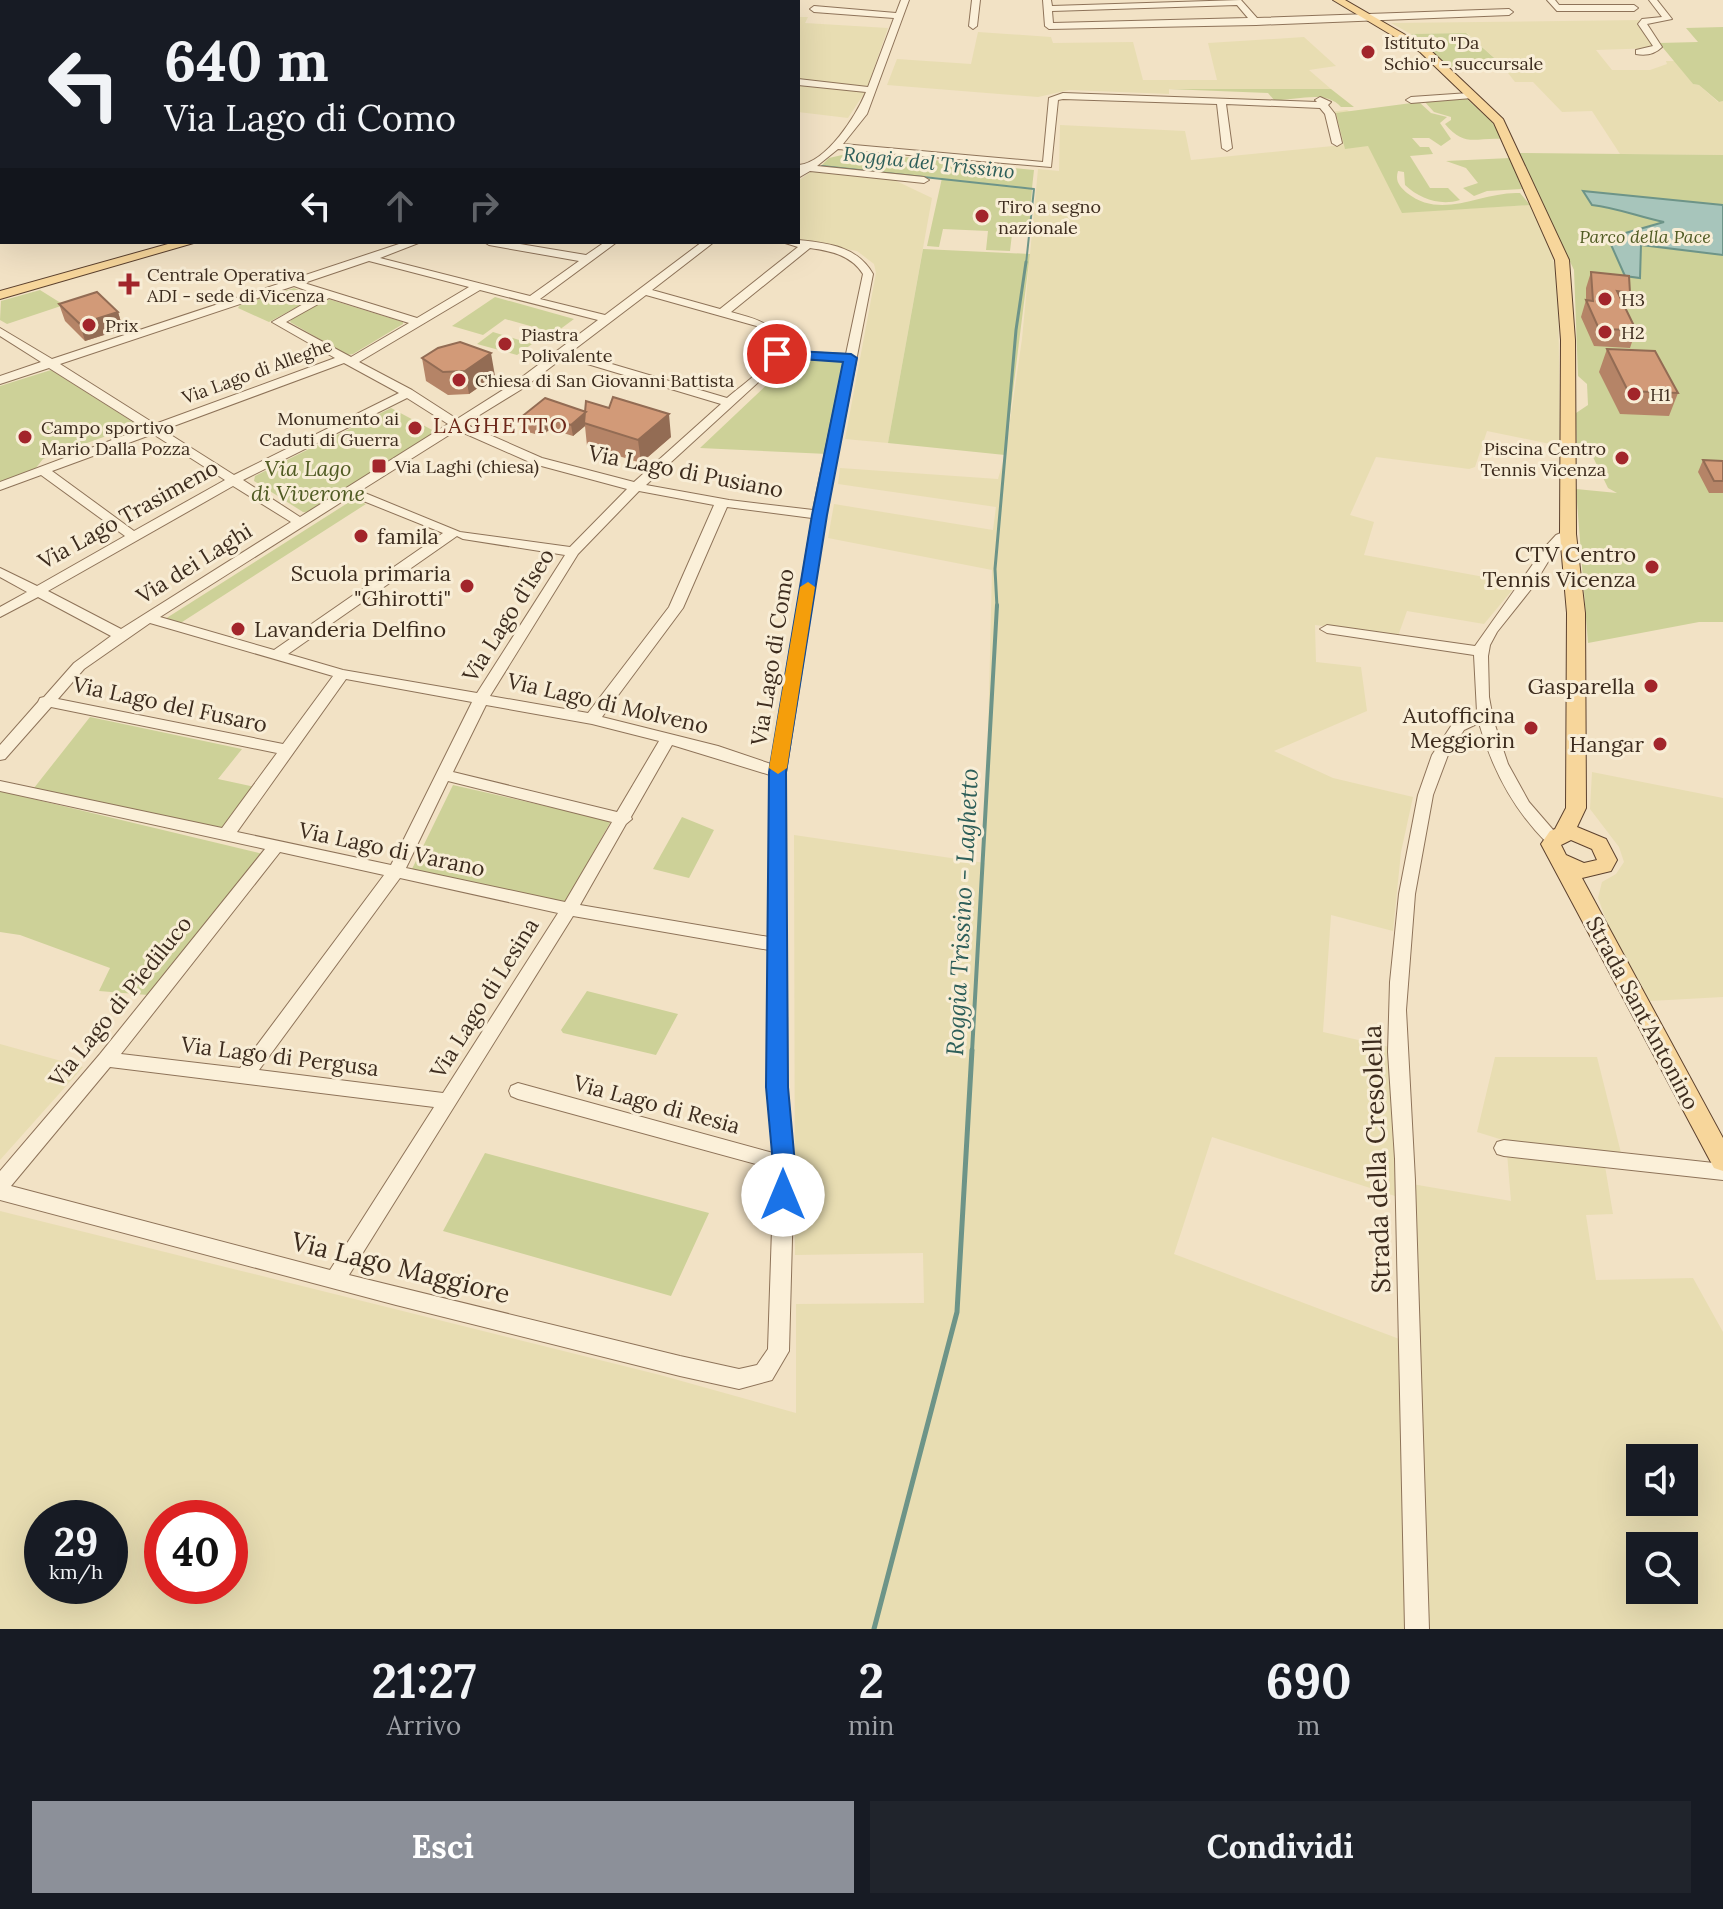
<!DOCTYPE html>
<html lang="it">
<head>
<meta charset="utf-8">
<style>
  body { margin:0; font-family:Lora,serif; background:#20242c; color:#f1f3f6; height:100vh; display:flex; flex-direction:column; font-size:30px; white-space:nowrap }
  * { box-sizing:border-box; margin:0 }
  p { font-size:26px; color:#9ea1a6 }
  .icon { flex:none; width:44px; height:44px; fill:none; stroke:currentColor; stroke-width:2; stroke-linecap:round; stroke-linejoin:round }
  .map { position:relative; height:1629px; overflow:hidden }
  .side { display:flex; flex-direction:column; background:#171b24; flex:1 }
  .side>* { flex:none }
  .top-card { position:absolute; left:0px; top:0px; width:800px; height:244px; box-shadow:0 8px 32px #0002; background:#171b24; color:#f1f3f6; overflow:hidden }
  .buttons { position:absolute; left:1626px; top:1444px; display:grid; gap:16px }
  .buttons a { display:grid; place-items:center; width:72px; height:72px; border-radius:0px; background:#171b24; box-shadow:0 8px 32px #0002; font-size:40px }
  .speed { position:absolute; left:24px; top:1500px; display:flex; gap:16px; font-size:40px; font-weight:700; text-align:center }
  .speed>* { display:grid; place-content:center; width:104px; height:104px; border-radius:50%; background:#171b24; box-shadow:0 8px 32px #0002; line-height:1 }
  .speed small { font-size:20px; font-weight:400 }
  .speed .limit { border:12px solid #d22; background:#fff; color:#111 }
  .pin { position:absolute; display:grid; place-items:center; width:68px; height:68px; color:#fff; margin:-34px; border:4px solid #fff; border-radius:50%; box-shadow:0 2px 8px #0007 }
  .me { position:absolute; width:88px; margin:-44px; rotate:0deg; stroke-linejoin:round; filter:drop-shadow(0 0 6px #0008) }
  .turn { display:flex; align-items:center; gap:28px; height:168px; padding:0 32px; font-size:36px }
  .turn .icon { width:104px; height:104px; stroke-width:2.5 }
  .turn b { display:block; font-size:56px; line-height:68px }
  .lanes { display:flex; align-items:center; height:76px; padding:0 32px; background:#0003; justify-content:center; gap:40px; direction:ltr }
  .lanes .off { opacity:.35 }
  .eta { display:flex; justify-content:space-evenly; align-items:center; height:136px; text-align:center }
  .eta b { font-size:48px; font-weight:700; line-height:56px }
  .action { display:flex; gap:16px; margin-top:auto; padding:16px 32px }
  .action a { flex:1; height:92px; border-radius:0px; background:#8c9099; color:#fff; font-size:32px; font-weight:700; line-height:92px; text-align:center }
  .action a+a { background:#20242c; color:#f1f3f6 }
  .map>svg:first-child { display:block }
  .farmland { fill:#e8ddb2; fill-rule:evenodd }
  .green { fill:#cdd198 }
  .water { fill:#a7c5bb; stroke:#6d9488; stroke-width:2 }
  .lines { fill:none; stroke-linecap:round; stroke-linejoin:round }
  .stream-far3 { stroke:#6d9488; stroke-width:2 }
  .stream-far2 { stroke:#6d9488; stroke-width:3 }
  .stream-far1 { stroke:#6d9488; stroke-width:4 }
  .stream { stroke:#6d9488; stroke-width:5 }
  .river { fill:#a7c5bb; fill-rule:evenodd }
  .minor-casing { stroke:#8e7359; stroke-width:2 }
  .major-casing { stroke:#5c412e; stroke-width:2 }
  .minor { fill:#fbf0d9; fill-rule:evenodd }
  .major { fill:#f7d69b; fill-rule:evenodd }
  .wall { fill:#b58467 }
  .shaded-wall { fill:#936c54 }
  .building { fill:#d29a78; stroke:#936c54; stroke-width:2 }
  .route { fill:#1a73e8; stroke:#114b97; stroke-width:2 }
  .slow { fill:#f59e0b }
  .poi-dot { fill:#a2252b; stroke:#f8edd6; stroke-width:3 }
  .labels { text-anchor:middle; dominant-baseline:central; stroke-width:6; stroke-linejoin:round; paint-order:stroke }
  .far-poi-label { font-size:18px; fill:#3d2c1e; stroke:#f8edd6; text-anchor:start }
  .far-park-label { font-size:18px; font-style:italic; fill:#505b23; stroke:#f8edd6 }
  .far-street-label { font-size:18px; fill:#3d2c1e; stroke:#f8edd6 }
  .far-water-label { font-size:20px; font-style:italic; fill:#2d5e59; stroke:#f8edd6 }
  .far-quarter-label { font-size:22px; letter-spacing:2px; fill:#6d281a; stroke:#f8edd6 }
  .park-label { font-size:22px; font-style:italic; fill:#505b23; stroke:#f8edd6 }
  .street-label { font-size:22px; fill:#3d2c1e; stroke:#f8edd6 }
  .poi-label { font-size:22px; fill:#3d2c1e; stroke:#f8edd6; text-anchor:end }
  .water-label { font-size:24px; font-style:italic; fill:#2d5e59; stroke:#f8edd6 }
  .near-street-label { font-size:26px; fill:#3d2c1e; stroke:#f8edd6 }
</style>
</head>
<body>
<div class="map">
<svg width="1723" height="1629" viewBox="0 0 1723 1629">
  <rect width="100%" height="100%" fill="#f2e2c5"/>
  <path class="farmland" d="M798,17H808L805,23L888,28L867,88L798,79Z
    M1644,20L1656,48L1596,50L1612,70H1650L1667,64L1666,61H1675L1693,84L1699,85L1718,102L1723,101V155L1620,154L1592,111L1562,112L1533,82H1515L1501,64L1467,33L1411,34L1391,23Z
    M978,32L1051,37L1053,43L1133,42L1143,80H1217L1208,43L1304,37L1336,66L1309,70L1331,89H1169V94L1069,90L1038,97L887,85L897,59L971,64Z
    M798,84L865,92L848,118L798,112Z
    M1347,110L1352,113L1403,212L1530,205L1550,246L1558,281L1560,446L1487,431L1475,467L1469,469L1376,457L1350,515L1374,522L1364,555L1506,581L1514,588L1484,624L1407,611L1398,636L1315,625L1316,662L1361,667L1367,711L1274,751L1333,778L1413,797L1401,852L1393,931L1331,915L1323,1032L1394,1048L1395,1196L1212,1137L1174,1254L1402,1340L1412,1184L1511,1201L1506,1141L1477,1132L1495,1057H1597L1621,1153L1605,1166L1613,1214L1586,1215L1596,1280L1693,1278L1723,1332V1629H0V1211L660,1375L796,1413V1304L924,1303L923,1253L795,1255L794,835L985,863L992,570L828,538L834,504L993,530L996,507L838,484L840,468L998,479L1005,455L1022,339L1038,169L1059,171L1060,125L1185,131L1191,160L1343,145L1329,112ZM1640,1458H1684V1502H1640ZM42,1518H110V1586H42ZM162,1518H230V1586H162ZM1640,1546H1684V1590H1640Z
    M813,170L892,179L932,198L888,443L845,439L876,273L874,264L857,251L798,241V181Z
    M1592,772L1723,798V997L1650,1001L1608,925L1598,898L1602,882L1616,874L1624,862L1619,847L1590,809Z
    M0,1044L83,1067L0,1160Z"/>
  <path class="green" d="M1723,27V101L1719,102L1699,85L1693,84L1659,43L1698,42L1686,28Z
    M1466,33L1501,64L1450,67L1411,34Z
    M1168,89H1331L1354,107H1341C1325,89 1296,101 1274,100L1268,93Z
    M1466,98L1492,122L1503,139C1475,137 1465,148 1445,124L1451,120V117L1434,112L1424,101Z
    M1419,102L1431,113L1447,117L1440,123L1451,139L1441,146L1429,138H1412L1420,147H1429L1433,154L1410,156L1430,188H1448L1460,200C1440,206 1420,199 1405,185L1404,172L1398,171C1395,181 1399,186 1407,193C1443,221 1481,191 1520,193L1530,205L1402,213L1368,146L1345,149L1336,113Z
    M855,152L1034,170L1032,188L963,181L1032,189L1029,235L1012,234L1010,251L986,250L988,231L943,229L939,247L927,246L942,178L821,166L829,158Z
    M1519,153L1723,155V622H1699L1588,643L1576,489L1617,493L1608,488L1593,457L1577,458L1576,413L1588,405L1587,384L1578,376L1574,270Z
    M1510,158L1522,189L1487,191L1474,196L1463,188L1478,183L1466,168L1446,161Z
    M923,249L1030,254L1005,455L888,443Z
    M294,288L316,297L269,322L238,308L240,305Z
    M40,290L64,305L7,324L0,320L1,301Z
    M495,297L574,319L555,333L505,319L483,335L452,326Z
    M328,299L403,322V324L353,354L347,355L290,322L292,318Z
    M493,332L532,344L517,355L477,344Z
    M788,356L843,361L828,454L700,448L774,378Z
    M51,370L141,427L109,435L43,459L35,469L0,482V386Z
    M391,408L436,432L308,513L303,512L254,481L255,476Z
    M354,499L366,504L179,624L165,619Z
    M90,717L242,749L218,779L255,787L223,828L34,788Z
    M453,785L611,821L565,903L412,869Z
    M0,791L263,854L181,963L148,995L99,991L110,968L20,935L0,932Z
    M682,817L714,830L689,878L653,869Z
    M587,991L678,1014L656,1055L563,1033L561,1030Z
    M485,1153L709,1213L671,1296L443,1231Z"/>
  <path class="water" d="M1583,191L1723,205V255L1641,245L1640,278L1625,276L1608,238L1664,222C1639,217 1618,208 1592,205Z"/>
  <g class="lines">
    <path class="stream-far3" d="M122,0L130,2
      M822,166L1034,189L1026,264"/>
    <path class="stream-far2" d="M997,607L995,569L1016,330L1026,262"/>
    <path class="stream-far1" d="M972,1052L997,605"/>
    <path class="stream" d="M874,1629L957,1312L972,1050"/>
    <path class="river" d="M205,0H219V2H205Z
      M0,103H2V113H0Z"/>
    <g class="minor-casing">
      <path id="minor" d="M647,0H656L646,2Z
        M901,0H909L867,114L843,144L1043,162L1049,98L1063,93L1317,102L1315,100L1320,97L1331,102L1328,105L1335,114L1342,143L1337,146L1332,143L1325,114L1320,108L1226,104L1232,148L1227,151L1222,148L1217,104L1063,99L1058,100L1051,167L838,149L817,166L924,177L929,180L924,183L810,171L798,178L799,165C827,162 856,116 866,92L798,85V79L868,87L894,18L814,12L810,9L814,6L896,13Z
        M972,0H980L977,26L973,29L969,26Z
        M1043,0H1051L1052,6L1241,0L1257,18L1509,9L1513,12L1509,15L1256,25L1049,29L1045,26ZM1237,5L1248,18L1053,23L1052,11Z
        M1547,0H1555L1559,5H1634L1638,8L1634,11H1557Z
        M1649,0H1657L1672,19L1647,24L1662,47C1655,54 1646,56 1636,54V50L1653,46L1638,24L1642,19L1662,17Z
        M1469,93L1472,94V98L1411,103L1406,100L1411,97Z
        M0,170L2,171V177L0,176Z
        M798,240C828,243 857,246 873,274L826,515L786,772V1087L794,1164L789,1351L772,1380L739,1389L680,1376L396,1305L0,1200V1171L100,1054L265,849L0,791V781L222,828L277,753L51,707L5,759L0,760V745L38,702L40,698L44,697L74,663L111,636L38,597L0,617V607L27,592L0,577V568L37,586L125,536L41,475L0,490V482L144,428L49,368L0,384V376L41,362L0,336V328L52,359L405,242H421L380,258L530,296L579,261L489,245L484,242H508L586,255L605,242H617L540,299L605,315L702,242H714L652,290L720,309L798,247L782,242ZM810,248C831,251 851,255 863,274L846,354L782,351C778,322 755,319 731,312ZM369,261L469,287L417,318L304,283ZM294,286L319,295L272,322L335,358L155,424L60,364ZM480,290L598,320L514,383L457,419L412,390L359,362ZM646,295L760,327C785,361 751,377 727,398L571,352ZM329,298L409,323L351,357L286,322ZM564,357L721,404L634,482L542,458L465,424L522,389ZM781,358L844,361L813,510L729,500L646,485L777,365ZM344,363L399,393L234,475L163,430ZM407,398L448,424L300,517L243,480ZM457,430L534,464L627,489L570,547L460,532L360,491ZM153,434L225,480L134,531L52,471ZM233,486L291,522L121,629L48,591ZM639,491L714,505L669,607L588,713L490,696L578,554ZM351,496L443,533L274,650L160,617ZM727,507L812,518L771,764L718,746L602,717L683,608ZM457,536L463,539L565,555L477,693L343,670L288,654ZM150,623L333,676L283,744L58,699L84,669ZM346,679L472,702L391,865L237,832ZM486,705L592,724L659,741L617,812L453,772ZM672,745L770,775L769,937L580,905L626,824L632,819L631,817ZM448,781L612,822L565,902L406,868ZM280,852L384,875L240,1068L121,1054ZM400,878L558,913L443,1093L259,1070ZM573,916L769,950L768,1087L773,1153L518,1083L511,1086L509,1091L511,1096L518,1099L774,1169L768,1349L757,1365L739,1369L680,1356L349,1275ZM110,1067L434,1107L330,1270L11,1186Z
        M1568,530L1575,534L1554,552L1532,588L1497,632L1490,645L1488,656L1489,697L1493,719L1508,764L1529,802L1561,839L1559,843H1547C1513,809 1492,769 1479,723L1464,730L1448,755L1433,795L1415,894L1406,1010L1415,1180L1429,1629H1405L1395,1159L1388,1052L1390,982L1399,894L1418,795L1432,755L1453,723L1477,712L1474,655L1327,633L1320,629L1327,625L1475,646L1545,547L1556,535Z
        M1504,1140L1723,1164V1180L1504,1156L1497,1154L1494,1148L1497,1142Z"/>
    </g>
    <g class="major-casing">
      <path id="major" d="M1333,0H1345L1428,48L1503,119L1569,260L1575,340L1576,534L1585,613L1586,808L1577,827L1606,839L1617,860L1611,871L1582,878L1723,1138V1171L1714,1168L1541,844L1550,831L1555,829L1566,808L1567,613L1560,534L1561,340L1555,260L1494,123L1420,52ZM1571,840L1592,849L1597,860L1584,863L1566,855L1561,845Z
        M175,242H197L0,299V291Z"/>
    </g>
    <use href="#minor" class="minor"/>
    <use href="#major" class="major"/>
  </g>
  <path class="wall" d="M1591,272L1630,293L1625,308L1636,330L1630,348L1594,346L1581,317L1586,300V288Z
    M59,304L118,312L123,329L85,341L65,321Z
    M1607,349L1678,393L1669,416L1620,414L1599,372Z
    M422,358L495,376L469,394L448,395L426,381Z
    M585,412L671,437L641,463L587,446L585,426L573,436L550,429L542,436L521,430L520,418Z
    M1703,460L1723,461V493H1709L1698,472Z"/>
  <path class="shaded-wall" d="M118,312L123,329L85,341L80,324Z
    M491,353L495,376L469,394L465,371Z
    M586,412L585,426L573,436L571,425Z
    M669,414L671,437L641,463L638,440Z
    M548,418L550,429L542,436L540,424Z"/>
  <path class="building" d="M1591,272L1629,276L1630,293L1617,291L1636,330L1599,329L1586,300L1593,301Z
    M97,292L118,312L80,324L59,304Z
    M460,342L491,353L465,371L443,372L422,358L438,348Z
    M1607,349L1655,351L1678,393L1628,391Z
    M613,397L669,414L638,440L584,423L586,401L609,408Z
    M545,398L586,412L571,425L548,418L540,424L520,418Z
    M1703,460L1723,461V481H1714Z"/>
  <path class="route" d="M777,350L851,354L857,358L827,515L786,772L788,1087L795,1164L794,1195L791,1202L783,1205L775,1202L772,1195L773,1164L766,1087L769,772L812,515L843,362L773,357V351Z"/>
  <path class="slow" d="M808,582L815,587L787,768L778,774L769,768L800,587Z"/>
  <g class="poi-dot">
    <circle cx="1368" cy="52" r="8"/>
    <circle cx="982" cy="216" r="8"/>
    <path d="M125 272h8v8h8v8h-8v8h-8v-8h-8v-8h8z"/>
    <circle cx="1605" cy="299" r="8"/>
    <circle cx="89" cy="325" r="8"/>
    <circle cx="1605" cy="332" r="8"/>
    <circle cx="505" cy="344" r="8"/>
    <circle cx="459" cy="380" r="8"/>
    <circle cx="1634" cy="394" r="8"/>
    <circle cx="415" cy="428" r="8"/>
    <circle cx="25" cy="437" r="8"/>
    <circle cx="1622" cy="458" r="8"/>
    <rect x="371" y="458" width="16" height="16" rx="4"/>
    <circle cx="361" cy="536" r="8"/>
    <circle cx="1652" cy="567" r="8"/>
    <circle cx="467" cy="586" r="8"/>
    <circle cx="238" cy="629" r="8"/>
    <circle cx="1651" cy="686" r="8"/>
    <circle cx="1531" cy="728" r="8"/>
    <circle cx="1660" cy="744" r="8"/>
  </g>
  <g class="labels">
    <g class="far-poi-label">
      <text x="1384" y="42">Istituto "Da<tspan x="1384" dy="21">Schio" - succursale</tspan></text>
      <text x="998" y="206">Tiro a segno<tspan x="998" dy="21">nazionale</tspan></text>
      <text x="147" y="274">Centrale Operativa<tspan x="147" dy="21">ADI - sede di Vicenza</tspan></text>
      <text x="1621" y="299">H3</text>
      <text x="105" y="325">Prix</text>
      <text x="1621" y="332">H2</text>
      <text x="521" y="334">Piastra<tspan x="521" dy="21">Polivalente</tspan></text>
      <text x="475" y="380">Chiesa di San Giovanni Battista</text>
      <text x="1650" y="394">H1</text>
      <text x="399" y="418" text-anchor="end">Monumento ai<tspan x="399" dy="21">Caduti di Guerra</tspan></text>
      <text x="41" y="427">Campo sportivo<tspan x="41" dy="21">Mario Dalla Pozza</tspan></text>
      <text x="1606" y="448" text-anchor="end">Piscina Centro<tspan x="1606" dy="21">Tennis Vicenza</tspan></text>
      <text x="395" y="466">Via Laghi (chiesa)</text>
    </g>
    <g class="far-park-label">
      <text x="1645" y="236">Parco della Pace</text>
    </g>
    <g class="far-street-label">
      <text transform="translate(257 371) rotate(-20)">Via Lago di Alleghe</text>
    </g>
    <g class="far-water-label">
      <text transform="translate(929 162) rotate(6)">Roggia del Trissino</text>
    </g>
    <g class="far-quarter-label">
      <text x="501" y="425">LAGHETTO</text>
    </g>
    <g class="park-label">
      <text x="308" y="468">Via Lago<tspan x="308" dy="25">di Viverone</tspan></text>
    </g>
    <g class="street-label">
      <text transform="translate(686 471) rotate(11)">Via Lago di Pusiano</text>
      <text transform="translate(128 514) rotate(-29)">Via Lago Trasimeno</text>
      <text transform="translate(194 563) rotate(-32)">Via dei Laghi</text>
      <text transform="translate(508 615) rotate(-58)">Via Lago d'Iseo</text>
      <text transform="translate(772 657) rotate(-81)">Via Lago di Como</text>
      <text transform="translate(608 703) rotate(13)">Via Lago di Molveno</text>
      <text transform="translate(170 704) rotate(12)">Via Lago del Fusaro</text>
      <text transform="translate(392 849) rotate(12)">Via Lago di Varano</text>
      <text transform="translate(484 998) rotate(-58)">Via Lago di Lesina</text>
      <text transform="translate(120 1001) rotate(-51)">Via Lago di Piediluco</text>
      <text transform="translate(1643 1013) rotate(62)">Strada Sant'Antonino</text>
      <text transform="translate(280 1056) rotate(7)">Via Lago di Pergusa</text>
      <text transform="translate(657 1104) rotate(15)">Via Lago di Resia</text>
    </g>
    <g class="poi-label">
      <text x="377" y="536" text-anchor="start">famila</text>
      <text x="1636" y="554">CTV Centro<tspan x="1636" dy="25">Tennis Vicenza</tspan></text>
      <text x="451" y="573">Scuola primaria<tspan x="451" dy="25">"Ghirotti"</tspan></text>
      <text x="254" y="629" text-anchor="start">Lavanderia Delfino</text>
      <text x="1635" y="686">Gasparella</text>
      <text x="1515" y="715">Autofficina<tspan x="1515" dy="25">Meggiorin</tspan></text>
      <text x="1644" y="744">Hangar</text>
    </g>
    <g class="water-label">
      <text transform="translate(962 912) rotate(-87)">Roggia Trissino - Laghetto</text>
    </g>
    <g class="near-street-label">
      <text transform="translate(1376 1159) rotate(-92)">Strada della Cresolella</text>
      <text transform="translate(401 1267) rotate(14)">Via Lago Maggiore</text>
    </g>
  </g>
</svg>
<div class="buttons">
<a><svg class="icon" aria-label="sound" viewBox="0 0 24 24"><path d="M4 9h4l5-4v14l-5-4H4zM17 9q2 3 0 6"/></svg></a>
<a><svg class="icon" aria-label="search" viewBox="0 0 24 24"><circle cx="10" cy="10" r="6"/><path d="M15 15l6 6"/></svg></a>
</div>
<div class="speed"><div>29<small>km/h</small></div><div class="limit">40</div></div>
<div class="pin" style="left:777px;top:354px;background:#d93025"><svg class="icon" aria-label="arrive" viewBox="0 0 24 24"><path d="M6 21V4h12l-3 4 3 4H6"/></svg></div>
<svg class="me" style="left:783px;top:1195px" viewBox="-20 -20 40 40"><circle r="19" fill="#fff"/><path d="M0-13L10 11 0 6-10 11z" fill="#1a73e8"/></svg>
<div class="top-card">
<div class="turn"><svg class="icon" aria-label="left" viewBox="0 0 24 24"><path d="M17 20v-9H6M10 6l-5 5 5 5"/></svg><div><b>640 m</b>Via Lago di Como</div></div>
<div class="lanes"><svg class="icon" aria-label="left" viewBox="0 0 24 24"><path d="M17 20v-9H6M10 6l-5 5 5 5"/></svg><svg class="icon off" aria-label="ahead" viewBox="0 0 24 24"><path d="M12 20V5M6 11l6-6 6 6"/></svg><svg class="icon off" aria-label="right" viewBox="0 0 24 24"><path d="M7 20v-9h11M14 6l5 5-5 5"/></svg></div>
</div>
</div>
<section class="side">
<div class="eta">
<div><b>21:27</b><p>Arrivo</p></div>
<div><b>2</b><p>min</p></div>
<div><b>690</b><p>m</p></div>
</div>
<div class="action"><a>Esci</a><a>Condividi</a></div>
</section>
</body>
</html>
